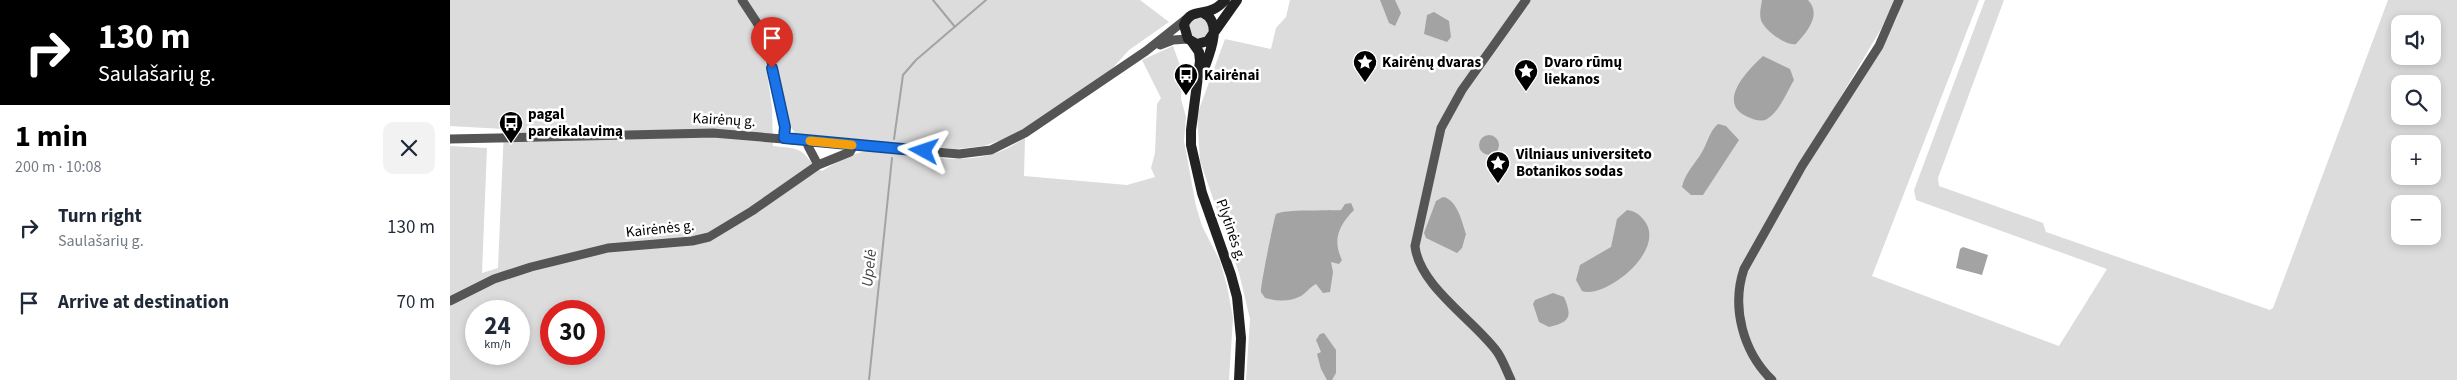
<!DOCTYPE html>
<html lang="en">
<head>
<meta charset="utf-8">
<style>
  body { margin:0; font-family:"Source Sans 3",sans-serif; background:#f2f2f3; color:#1f2937; height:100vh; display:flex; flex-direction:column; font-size:19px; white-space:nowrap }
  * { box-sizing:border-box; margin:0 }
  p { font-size:16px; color:#747a83 }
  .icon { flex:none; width:28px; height:28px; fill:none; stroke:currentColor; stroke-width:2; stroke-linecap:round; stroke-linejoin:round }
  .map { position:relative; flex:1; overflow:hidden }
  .panel { display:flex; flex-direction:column; background:#fff; width:450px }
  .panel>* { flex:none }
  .banner { background:#000; color:#fff; overflow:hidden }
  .buttons { position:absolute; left:1941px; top:15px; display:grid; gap:10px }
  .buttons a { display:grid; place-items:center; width:50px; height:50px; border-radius:10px; background:#fff; box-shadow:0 2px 8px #0003; font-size:25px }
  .speed { position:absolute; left:15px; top:300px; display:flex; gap:10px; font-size:25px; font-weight:700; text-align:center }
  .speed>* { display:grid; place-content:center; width:65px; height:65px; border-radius:50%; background:#fff; box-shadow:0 2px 8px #0003; line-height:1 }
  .speed small { font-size:12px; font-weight:400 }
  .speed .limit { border:8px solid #d22; background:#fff; color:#111 }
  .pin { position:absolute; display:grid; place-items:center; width:42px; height:42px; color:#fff; margin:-51px -21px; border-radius:50% 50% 50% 0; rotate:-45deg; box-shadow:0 0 5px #0007 }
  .pin .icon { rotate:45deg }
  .me { position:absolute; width:55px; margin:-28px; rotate:275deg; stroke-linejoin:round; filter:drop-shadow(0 0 4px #0008) }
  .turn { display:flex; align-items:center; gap:18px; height:105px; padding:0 15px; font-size:22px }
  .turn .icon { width:65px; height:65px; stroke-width:2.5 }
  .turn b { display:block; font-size:35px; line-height:42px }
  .round { display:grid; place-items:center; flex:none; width:52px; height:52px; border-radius:10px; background:#f2f2f3 }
  .overview { display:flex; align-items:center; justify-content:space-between; height:85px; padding:0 15px }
  h1 { font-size:30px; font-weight:700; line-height:38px; color:#000 }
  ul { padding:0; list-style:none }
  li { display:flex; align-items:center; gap:15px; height:75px; padding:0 15px }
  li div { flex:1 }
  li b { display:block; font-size:19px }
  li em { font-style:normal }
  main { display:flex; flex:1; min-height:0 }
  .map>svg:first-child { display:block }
  .green { fill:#dcdcdc; fill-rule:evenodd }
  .water { fill:#a3a3a3 }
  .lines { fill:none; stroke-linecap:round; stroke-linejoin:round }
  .stream { stroke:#a3a3a3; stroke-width:2 }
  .minor { stroke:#555; stroke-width:9 }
  .secondary { stroke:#222; stroke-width:10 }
  .route-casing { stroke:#114b97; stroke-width:12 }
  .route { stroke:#1a73e8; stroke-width:9 }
  .slow { stroke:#f59e0b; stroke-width:9 }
  .labels { text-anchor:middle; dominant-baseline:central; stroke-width:5; stroke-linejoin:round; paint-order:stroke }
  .poi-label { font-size:15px; font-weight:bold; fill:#000; stroke:#fff; text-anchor:start }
  .street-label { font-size:15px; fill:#000; stroke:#fff }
  .water-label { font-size:16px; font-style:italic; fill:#444; stroke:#fff }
</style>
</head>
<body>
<main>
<section class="panel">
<div class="banner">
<div class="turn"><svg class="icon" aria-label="right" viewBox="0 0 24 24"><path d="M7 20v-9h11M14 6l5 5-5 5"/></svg><div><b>130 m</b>Saulašarių g.</div></div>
</div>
<div class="overview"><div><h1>1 min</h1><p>200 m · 10:08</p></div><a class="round"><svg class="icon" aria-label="close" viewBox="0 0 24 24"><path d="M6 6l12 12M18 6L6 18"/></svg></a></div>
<ul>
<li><svg class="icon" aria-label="right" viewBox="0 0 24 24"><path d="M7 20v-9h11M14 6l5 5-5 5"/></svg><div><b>Turn right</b><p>Saulašarių g.</p></div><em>130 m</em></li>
<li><svg class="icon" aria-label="arrive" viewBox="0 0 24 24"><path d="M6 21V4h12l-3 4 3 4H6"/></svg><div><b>Arrive at destination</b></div><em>70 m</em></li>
</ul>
</section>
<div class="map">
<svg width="2007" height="380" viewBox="0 0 2007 380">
  <rect width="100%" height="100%" fill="#fff"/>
  <path class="green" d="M0,0H690L719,22L679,50L660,71L565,135L534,146L506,149L352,135L345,133L337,122L316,28L311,33L322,107L323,146C331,147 341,147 348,150C357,153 360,165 372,171C389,161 403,152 423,150C461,154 505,165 543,154C555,151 565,144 575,138L574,176L677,185L705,177L701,168L705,153L707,104L711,98L692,60L723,46L732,71L731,99L736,117L734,141L746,206L752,226L770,261L777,286L783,318L779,380H0V146L37,148L32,273L48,268L54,129L0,126ZM26,311H69V354H26ZM101,311H144V354H101Z
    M840,0H1445L1431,29L1304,243L1308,245L1429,52L1447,17L1452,0H1529L1422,276L1609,346L1657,269L1466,200L1464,190L1535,0H1554L1488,178L1489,186L1593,223L1596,232L1820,310L1823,308L1938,0H2007V380H796L800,319L789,273L750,161L747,115L775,39L821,49L826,28L836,17ZM1950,24H1982V56H1950ZM1950,84H1982V116H1950ZM1950,144H1982V176H1950ZM1950,204H1982V236H1950Z
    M738 28a11 11 0 1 1 22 0a11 11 0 1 1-22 0Z"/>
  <path class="water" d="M930,0H945L951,13L945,26L939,23Z
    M1312,0H1358C1372,15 1357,32 1346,44C1336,46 1318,32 1313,24C1308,17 1311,7 1312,0Z
    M984,12L999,21L1001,37L997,42L974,34L977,15Z
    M1313,56L1340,69L1344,80C1337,92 1329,112 1317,119C1312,122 1304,120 1298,117C1265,103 1298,70 1313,56Z
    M1268,124L1276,126L1289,140L1253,195H1241L1232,187C1235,173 1245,164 1252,152C1258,142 1259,132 1268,124Z
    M1029 145a10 10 0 1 1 20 0a10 10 0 1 1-20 0Z
    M993,197C1007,199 1012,222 1016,234L1012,248L1007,253L976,238L974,233L986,201Z
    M901,203L904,210C889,225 882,240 892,260L889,264L881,262L883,272L880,292L873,293L866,284C860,287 856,293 851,296C840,302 826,301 815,298C814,296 812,294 811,292C810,288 824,218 826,214C834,209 878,211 891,210L895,204Z
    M1177,210C1184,211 1188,213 1193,219C1220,249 1154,300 1132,291L1126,280L1130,265L1161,247L1167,219Z
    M1513,247L1538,255L1532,275L1506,268L1510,249Z
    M1103,293L1114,297C1122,316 1121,322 1099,327L1089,322L1083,304L1085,300Z
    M874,333L886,350V373L882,380H877L871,369L867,354L871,352L866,340L870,334Z"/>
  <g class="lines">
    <path class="stream" d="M483,0L505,27
      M444,139L453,75L466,60L536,0
      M419,380L442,158"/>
    <path class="minor" d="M292,0L315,35L335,127L334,138
      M710,45L723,40L738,39
      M0,139L263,133L509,154L541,150L575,133L696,51L735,20
      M358,141V146L368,165
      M0,301L44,279L81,267L158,248L242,241L259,237L302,211L368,165L400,152L404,145
      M1061,380C1056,370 1052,357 1045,349C1021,318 969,285 965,246L991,128L1012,90L1076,0
      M1322,380C1293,352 1281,307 1294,269L1352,166L1429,46L1449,0"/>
    <path class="secondary" d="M775,0C759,20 741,5 734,25L738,39L747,44L758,41L787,0
      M753,13C774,22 759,55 753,72
      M742,42L749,52L750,61L741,130V145L752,193L781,275L787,297L791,338L789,380"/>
  </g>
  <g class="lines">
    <g class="route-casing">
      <path id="route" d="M322,68L335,127L334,138L474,151"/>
    </g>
    <use href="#route" class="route"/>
    <path class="slow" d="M360,141L402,145"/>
  </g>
  <defs>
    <g id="sight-pin" transform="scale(1.25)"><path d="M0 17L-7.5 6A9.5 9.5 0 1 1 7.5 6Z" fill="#000" stroke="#fff"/><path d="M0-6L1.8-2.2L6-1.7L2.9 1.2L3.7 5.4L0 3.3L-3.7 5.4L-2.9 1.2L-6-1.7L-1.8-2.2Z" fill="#fff"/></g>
    <g id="bus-pin" transform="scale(1.25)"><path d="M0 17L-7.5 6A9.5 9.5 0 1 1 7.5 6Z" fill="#000" stroke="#fff"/><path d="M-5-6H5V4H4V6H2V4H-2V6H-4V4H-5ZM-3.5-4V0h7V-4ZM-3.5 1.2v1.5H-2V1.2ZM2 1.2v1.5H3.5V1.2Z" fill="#fff"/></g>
  </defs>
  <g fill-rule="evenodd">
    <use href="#sight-pin" x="915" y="62"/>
    <use href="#sight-pin" x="1076" y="71"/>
    <use href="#bus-pin" x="736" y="75"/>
    <use href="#bus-pin" x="61" y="123"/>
    <use href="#sight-pin" x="1048" y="163"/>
  </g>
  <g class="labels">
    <g class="poi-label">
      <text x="932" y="62">Kairėnų dvaras</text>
      <text x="1094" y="62">Dvaro rūmų<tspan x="1094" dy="17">liekanos</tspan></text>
      <text x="754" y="75">Kairėnai</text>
      <text x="78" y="114">pagal<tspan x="78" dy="17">pareikalavimą</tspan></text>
      <text x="1066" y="154">Vilniaus universiteto<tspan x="1066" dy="17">Botanikos sodas</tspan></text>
    </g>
    <g class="street-label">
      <text transform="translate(274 120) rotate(3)">Kairėnų g.</text>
      <text transform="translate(210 229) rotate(-6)">Kairėnės g.</text>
      <text transform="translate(781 230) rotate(71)">Plytinės g.</text>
    </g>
    <g class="water-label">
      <text transform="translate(419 268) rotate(-84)">Upelė</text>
    </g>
  </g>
</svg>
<div class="buttons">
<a><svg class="icon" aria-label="sound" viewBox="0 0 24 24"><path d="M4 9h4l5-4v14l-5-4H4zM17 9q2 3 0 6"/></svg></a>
<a><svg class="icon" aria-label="search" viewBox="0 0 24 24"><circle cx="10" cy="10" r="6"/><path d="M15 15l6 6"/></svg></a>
<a>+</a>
<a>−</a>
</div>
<div class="speed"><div>24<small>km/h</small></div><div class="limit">30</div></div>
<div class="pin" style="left:322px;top:68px;background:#d93025"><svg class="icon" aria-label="arrive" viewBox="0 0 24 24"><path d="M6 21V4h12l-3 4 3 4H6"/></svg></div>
<svg class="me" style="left:474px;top:151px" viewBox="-20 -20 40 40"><path d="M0-17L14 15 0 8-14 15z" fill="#1a73e8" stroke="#fff" stroke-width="4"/></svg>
</div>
</main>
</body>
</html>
